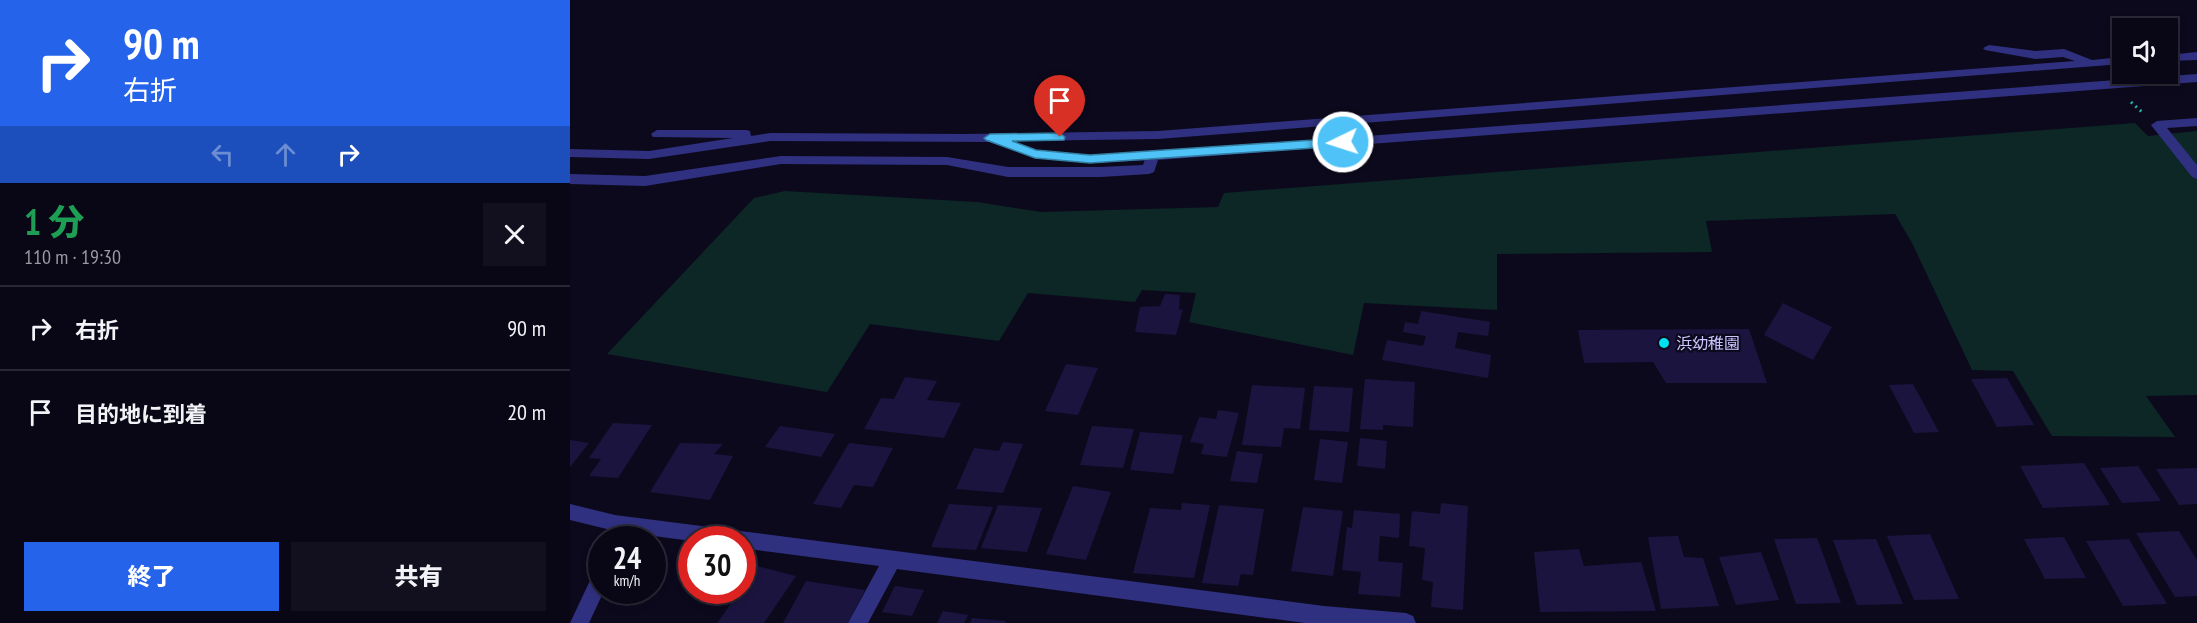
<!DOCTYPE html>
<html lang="ja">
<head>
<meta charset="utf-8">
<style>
  body { margin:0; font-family:"PT Sans Narrow","Noto Sans JP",sans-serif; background:#12101f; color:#f1f3f6; height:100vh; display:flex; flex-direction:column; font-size:22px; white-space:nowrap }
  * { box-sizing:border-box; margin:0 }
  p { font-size:20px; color:#9999a1 }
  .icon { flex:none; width:33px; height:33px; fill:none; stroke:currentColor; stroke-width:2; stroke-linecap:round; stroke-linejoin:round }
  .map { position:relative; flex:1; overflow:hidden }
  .panel { display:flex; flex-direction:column; background:#090716; width:570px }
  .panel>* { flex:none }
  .banner { background:#2563eb; color:#fff; overflow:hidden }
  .controls { position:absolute; left:1542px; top:18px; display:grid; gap:12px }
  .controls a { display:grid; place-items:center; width:66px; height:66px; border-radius:0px; background:#090716; box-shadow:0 3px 9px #0003,0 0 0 2px #292835; font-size:30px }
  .speed { position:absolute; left:18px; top:526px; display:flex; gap:12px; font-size:30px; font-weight:700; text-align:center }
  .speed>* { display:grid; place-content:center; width:78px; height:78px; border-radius:50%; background:#090716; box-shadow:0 3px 9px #0003,0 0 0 2px #292835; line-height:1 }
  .speed small { font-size:15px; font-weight:400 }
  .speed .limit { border:9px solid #d22; background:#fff; color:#111 }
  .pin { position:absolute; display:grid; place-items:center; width:51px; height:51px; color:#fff; margin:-62px -26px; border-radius:50% 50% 50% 0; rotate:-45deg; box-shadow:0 0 6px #0007 }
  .pin .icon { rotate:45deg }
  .me { position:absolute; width:66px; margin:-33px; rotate:266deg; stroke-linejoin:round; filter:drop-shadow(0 0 4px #0008) }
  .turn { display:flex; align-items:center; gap:21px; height:126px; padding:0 24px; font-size:27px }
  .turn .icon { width:78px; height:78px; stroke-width:2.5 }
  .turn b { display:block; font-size:42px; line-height:51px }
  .lanes { display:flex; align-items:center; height:57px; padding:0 24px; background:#0003; justify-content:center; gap:30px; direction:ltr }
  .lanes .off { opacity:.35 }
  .round { display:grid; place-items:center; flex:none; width:63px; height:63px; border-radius:0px; background:#12101f }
  .head { display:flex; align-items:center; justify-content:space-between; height:102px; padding:0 24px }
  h1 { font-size:36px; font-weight:800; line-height:45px; color:#1e9e55 }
  .cta { display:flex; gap:12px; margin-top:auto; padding:12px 24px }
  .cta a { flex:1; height:69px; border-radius:0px; background:#2563eb; color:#fff; font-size:24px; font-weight:800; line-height:69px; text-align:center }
  .cta a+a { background:#12101f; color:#f1f3f6 }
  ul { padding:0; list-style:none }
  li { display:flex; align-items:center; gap:18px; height:84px; padding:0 24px; border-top:2px solid #292835 }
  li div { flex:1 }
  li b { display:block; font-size:22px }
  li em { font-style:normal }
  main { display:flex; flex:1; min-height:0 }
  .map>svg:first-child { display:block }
  .green { fill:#0c2725 }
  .building { fill:#1b143f }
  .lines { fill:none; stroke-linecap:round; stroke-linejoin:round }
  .path { stroke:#21b7a9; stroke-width:3; stroke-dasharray:2 4; stroke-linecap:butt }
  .service { fill:#303080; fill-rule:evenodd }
  .minor { fill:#303080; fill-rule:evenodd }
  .route { fill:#4fc3f7; stroke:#337fa1; stroke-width:1.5 }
  .poi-dot { fill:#00e0f0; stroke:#0c091d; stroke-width:2 }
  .labels { text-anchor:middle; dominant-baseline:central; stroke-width:4.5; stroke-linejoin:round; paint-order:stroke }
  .poi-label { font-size:16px; fill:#cac5ff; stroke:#0c091d; text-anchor:start }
</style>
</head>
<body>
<main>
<section class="panel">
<div class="banner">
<div class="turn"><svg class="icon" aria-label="right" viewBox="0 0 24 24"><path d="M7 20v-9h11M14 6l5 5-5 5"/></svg><div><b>90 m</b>右折</div></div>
<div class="lanes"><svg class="icon off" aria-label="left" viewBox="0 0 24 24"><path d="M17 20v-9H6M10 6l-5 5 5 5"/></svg><svg class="icon off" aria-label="ahead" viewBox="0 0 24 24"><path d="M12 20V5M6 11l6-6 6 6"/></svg><svg class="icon" aria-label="right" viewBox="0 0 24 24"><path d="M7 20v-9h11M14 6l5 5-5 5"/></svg></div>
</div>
<div class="head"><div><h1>1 分</h1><p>110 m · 19:30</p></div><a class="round"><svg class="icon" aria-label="close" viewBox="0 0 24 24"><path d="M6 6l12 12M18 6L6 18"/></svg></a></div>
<ul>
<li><svg class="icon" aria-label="right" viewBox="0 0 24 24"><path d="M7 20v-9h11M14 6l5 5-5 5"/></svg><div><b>右折</b></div><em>90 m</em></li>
<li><svg class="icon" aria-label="arrive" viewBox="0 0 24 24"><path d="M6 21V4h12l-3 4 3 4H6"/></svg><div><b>目的地に到着</b></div><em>20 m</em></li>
</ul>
<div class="cta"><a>終了</a><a>共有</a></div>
</section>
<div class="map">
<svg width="1627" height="623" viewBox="0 0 1627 623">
  <rect width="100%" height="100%" fill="#0c091d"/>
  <path class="green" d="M1565,123L1578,136L1627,131V395L1576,396L1605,437L1482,436L1443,371L1402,370L1342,243L1325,214L1136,221L1142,252L927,254V310L794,303L783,355L619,322L626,293L572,290L565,302L458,293L429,341L300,324L257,392L37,354L184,198L215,191L407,202L471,212L648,207L654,193Z"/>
  <path class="building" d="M595,294L610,295L609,310L613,309L606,335L565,332L570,307L590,306Z
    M1213,303L1262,327L1243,360L1194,335Z
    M851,311L920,322L918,336L888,332L885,348L921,355L918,378L812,360L817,340L853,346L856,336L833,332L835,322L848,324Z
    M1179,329L1197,383H1096L1083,362L1014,363L1008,330Z
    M496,364L528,368L508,415L475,411Z
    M335,377L367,381L357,400L391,403L374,438L294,429L311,398L324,399Z
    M1437,378L1464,425L1427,427L1401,379Z
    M795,379L845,382L843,427L813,425V430L790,429Z
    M1343,384L1369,432L1344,433L1319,385Z
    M682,385L735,388L730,429L714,428L711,447L672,445Z
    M744,386L783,388L779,432L739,430Z
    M648,410L669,413L657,457L631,454L634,444L620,442L629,417L646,419Z
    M43,423L82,425L48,478L19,476L31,459L19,458Z
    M210,426L265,434L251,457L195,447Z
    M522,426L564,429L553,468L510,465Z
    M570,432L613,435L603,474L560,470Z
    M790,438L817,441L815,469L787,466Z
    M750,439L778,442L772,483L744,480Z
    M0,440L19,443L0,467Z
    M433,442L453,444L433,493L386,489L404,448L429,451Z
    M110,443L153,444L144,454L163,456L140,500L80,492Z
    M279,443L323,448L303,487L284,485L271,508L243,504Z
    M667,451L693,454L687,483L660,481Z
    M1514,463L1540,505L1473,508L1450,466Z
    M1568,466L1591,501L1552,503L1530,468Z
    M1627,468V504L1609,505L1586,469Z
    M503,486L541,492L516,560L476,554Z
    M612,503L640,505L624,578L563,573L580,508L611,510Z
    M871,503L898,506L893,610L861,607L863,582L852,580L855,548L839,546L842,511L870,514Z
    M379,504L423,507L406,550L361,547Z
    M428,505L472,508L457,552L411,548Z
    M649,505L694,509L683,575L671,574L668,586L632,583Z
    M733,507L773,511L763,576L721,571Z
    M784,510L830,514L829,538L810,536L808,561L833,563L830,597L788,594L791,572L772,570L777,527L782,528Z
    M1609,531L1627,560V596L1605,597L1566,533Z
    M1360,534L1389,599L1344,600L1317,536Z
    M1108,536L1114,557L1133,558L1149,606L1091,609L1078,537Z
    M1494,537L1516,578L1475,579L1454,539Z
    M1247,538L1271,603L1226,604L1204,539Z
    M1306,539L1333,604L1287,605L1263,540Z
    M1559,539L1597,604L1553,606L1516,541Z
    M1009,549L1014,566L1071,562L1086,611L970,612L964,552Z
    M1191,552L1209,600L1166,605L1149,557Z
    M187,566L226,576L194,623H147L170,591H172V587Z
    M236,581L295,590L278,623H213Z
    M325,586L354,590L342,616L312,612Z
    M373,611L398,615L394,623H367Z
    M402,618L436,621L435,623H400Z"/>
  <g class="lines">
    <path class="path" d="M1561,102L1573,113"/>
    <path class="service" d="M1419,45L1465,51L1494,49L1522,60L1552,57V64L588,139L443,141L466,150L520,155L587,153L588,156L582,160L520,163L465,158L423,142L200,141L79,159L0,157V149L79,151L163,138L83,137L81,134L87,130H176L180,131L181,136L200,133L396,134L588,131L1505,61L1493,57L1465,59L1415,50L1413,48Z
      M1627,52V60L1598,61V55Z"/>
    <path class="minor" d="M1627,74V82L588,160L584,172L579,174L531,177H438L377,165L211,164L75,186L0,184V174L75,176L211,156L377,157L438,167H531L573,165L577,153L582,152Z
      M1627,118V126L1597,128L1627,165V179L1622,177L1581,125L1587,121Z
      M0,504L45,515L754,606L836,613L843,616L846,623H735L327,569L298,623H278L309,566L172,548V540L122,541L45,531L0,520Z
      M32,567V591H34L19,623H0L25,570Z"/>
  </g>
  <path class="route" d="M490,133L495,137L494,140L442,141L466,150L520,155L773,138L779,142L773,146L520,163L465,158L416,140L414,138L420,134Z"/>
  <circle class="poi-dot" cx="1094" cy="343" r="6"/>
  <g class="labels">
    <g class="poi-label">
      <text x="1106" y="343">浜幼稚園</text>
    </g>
  </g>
</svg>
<div class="controls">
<a><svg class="icon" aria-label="sound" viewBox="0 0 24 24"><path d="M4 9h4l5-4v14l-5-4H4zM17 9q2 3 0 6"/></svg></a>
</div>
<div class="speed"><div>24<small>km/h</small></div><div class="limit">30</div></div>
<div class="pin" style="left:490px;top:137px;background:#d93025"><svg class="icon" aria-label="arrive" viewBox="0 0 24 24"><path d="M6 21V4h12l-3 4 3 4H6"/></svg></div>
<svg class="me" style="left:773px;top:142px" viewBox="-20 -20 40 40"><circle r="17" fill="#4fc3f7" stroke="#fff" stroke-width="3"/><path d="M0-11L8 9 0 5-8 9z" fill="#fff"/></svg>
</div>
</main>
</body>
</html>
